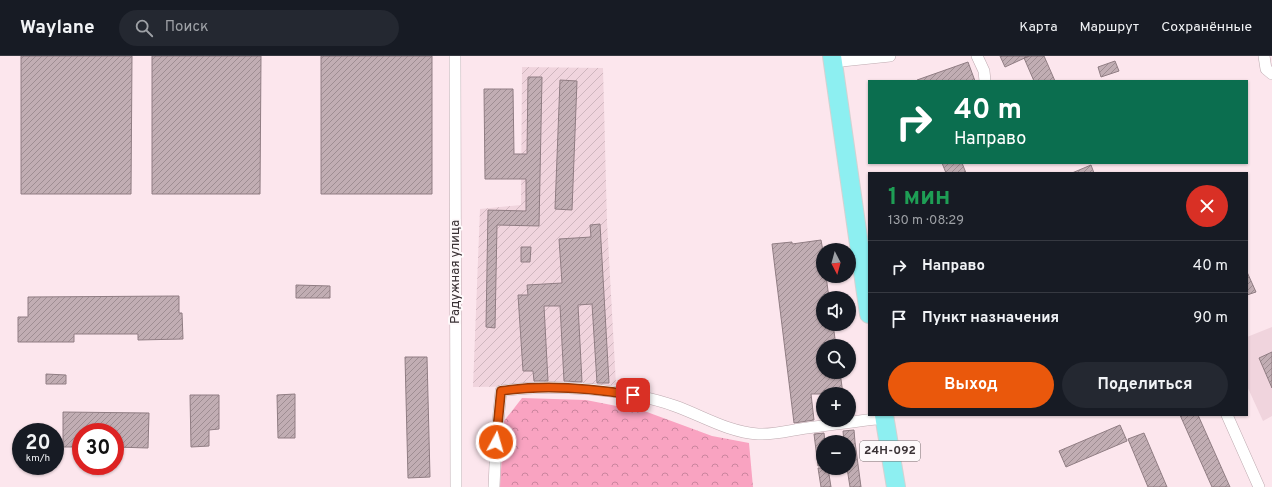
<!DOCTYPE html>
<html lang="ru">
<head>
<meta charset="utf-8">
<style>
  body { margin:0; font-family:Overpass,sans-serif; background:#242831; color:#f1f3f6; height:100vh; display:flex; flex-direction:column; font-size:15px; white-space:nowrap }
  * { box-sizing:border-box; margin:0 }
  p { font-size:13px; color:#9ea1a6 }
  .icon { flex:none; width:22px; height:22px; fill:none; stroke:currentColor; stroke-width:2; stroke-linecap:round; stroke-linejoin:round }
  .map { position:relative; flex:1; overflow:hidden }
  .drawer { position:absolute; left:868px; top:116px; width:380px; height:244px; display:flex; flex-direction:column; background:#171b24; border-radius:0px; box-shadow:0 1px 3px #0004 }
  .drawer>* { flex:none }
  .hud { position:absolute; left:868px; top:24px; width:380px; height:84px; border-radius:0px; box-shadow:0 1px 3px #0004; background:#0b6e4f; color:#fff; overflow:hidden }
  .needle { width:26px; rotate:174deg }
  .tools { position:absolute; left:816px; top:187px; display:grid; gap:8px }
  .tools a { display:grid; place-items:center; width:40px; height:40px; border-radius:50%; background:#171b24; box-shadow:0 1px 3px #0004; font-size:20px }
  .speed { position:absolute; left:12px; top:367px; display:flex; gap:8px; font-size:20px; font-weight:700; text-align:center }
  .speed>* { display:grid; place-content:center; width:52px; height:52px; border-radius:50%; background:#171b24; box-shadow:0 1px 3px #0004; line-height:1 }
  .speed small { font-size:10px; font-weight:400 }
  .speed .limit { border:6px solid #d22; background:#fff; color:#111 }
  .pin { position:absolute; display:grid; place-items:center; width:34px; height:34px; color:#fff; margin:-17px; border-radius:8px; box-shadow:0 2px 6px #0006 }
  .me { position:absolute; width:44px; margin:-22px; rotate:6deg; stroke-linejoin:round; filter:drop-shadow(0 0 3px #0008) }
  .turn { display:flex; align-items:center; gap:14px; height:84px; padding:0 20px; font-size:18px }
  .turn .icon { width:52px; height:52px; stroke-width:2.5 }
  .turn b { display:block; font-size:28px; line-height:34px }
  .round { display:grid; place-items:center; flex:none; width:42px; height:42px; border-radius:21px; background:#242831 }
  .overview { display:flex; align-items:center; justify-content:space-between; height:68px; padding:0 20px }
  h1 { font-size:24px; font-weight:700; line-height:30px; color:#1e9e55 }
  .button { display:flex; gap:8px; margin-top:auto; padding:8px 20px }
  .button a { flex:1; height:46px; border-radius:24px; background:#ea580c; color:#fff; font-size:16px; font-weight:700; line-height:46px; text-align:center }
  .button a+a { background:#242831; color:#f1f3f6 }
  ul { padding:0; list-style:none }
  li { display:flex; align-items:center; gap:12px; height:52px; padding:0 20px; border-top:1px solid #363941 }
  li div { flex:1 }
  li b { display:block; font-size:15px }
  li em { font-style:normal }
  header { display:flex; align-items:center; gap:24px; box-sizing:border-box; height:56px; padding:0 20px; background:#171b24; border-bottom:1px solid #363941 }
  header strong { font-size:19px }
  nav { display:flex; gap:22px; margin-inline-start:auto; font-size:14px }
  .search { width:280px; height:36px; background:#242831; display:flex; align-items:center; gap:10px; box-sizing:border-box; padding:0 14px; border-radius:22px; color:#9ea1a6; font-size:15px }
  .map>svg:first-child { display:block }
  .built { fill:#f0d4dd }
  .industrial { fill:url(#industrial-furrows) }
  .forest { fill:url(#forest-crowns) }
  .building { fill:url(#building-hatch); stroke:#907d83 }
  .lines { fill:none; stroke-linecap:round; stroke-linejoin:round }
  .street-casing { stroke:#beaab0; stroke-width:12 }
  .primary-casing { stroke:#d3d2d2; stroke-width:20 }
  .street { stroke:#fff; stroke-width:11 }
  .primary { stroke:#8deff1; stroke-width:18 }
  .route-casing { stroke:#983908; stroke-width:10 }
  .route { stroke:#ea580c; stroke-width:7 }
  .labels { text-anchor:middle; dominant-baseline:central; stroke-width:4; stroke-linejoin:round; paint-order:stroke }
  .shield { fill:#fdf9fa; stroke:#746d6f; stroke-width:1 }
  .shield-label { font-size:12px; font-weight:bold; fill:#393134 }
  .street-label { font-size:13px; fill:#393134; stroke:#fdf9fa }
</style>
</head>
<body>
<header>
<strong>Waylane</strong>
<div class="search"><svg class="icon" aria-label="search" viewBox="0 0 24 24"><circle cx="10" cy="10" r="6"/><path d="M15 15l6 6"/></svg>Поиск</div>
<nav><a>Карта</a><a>Маршрут</a><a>Сохранённые</a></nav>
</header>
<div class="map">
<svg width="1272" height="431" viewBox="0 0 1272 431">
  <defs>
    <pattern id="industrial-furrows" width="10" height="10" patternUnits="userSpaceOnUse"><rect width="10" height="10" fill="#f0d4dd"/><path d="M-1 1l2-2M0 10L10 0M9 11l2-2" fill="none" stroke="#cfb6be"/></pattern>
    <pattern id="forest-crowns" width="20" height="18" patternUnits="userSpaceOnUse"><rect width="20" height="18" fill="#f9a3c1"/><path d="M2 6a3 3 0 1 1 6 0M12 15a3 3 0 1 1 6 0" fill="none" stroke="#cb859e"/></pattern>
    <pattern id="building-hatch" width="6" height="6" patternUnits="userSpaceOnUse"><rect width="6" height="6" fill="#c1adb3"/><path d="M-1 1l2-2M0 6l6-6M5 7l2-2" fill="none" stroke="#9e8d92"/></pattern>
  </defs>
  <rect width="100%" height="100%" fill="#fce6ed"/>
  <path class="built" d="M1272,271V360L1263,365L1247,330V281Z"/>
  <path class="industrial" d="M522,11L603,12L607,166L616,329L473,331L480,153L521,149Z"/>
  <path class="forest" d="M522,342L586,344L647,356L712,380L749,387L753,431H500L504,365Z"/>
  <path class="building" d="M21,0H132L131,138H21Z
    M152,0H261L260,138H152Z
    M321,0H432V138H321Z
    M1000,0H1029L1005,11Z
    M1030,0H1044L1055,25H1034L1024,2Z
    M1115,5L1119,15L1101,21L1098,11Z
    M968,6L975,25H917V24Z
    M528,21H542L539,170L497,169L495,272L486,271L488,154L526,155V123H485L484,33H513L514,98H527Z
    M560,24L577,25L572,154L555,153Z
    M942,107H962L966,117H946Z
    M1091,109L1094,117H1072Z
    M600,168L609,327H597L592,248L578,249L582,326L564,325L560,250H544L548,325H534L533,315H523L518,239H528L527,229L562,227L559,183L591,181L590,169Z
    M821,184L823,195V220H826L829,242H823V268H833L836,290H823V316H840L843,338H811L814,364L794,367L772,188L792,186V188Z
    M521,191H531L530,206H521Z
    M1247,216L1256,236L1247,239Z
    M296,229L330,230V242H296Z
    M179,240V257H182L183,283L138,284V278H74V286H18V261H28V241Z
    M1272,296V332L1259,302Z
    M405,301H427L430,421L408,422Z
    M46,318L66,319V328H46Z
    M295,338V382H278L277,339Z
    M190,339H219V373L209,374V390L191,391Z
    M63,356L149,357L148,392L115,391V376H81V391H63Z
    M1180,359H1198L1230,431H1212Z
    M1120,369L1127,385L1066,411L1059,395Z
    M854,374L855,386L861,431H850L847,412H849V386H844L843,375Z
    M824,377L825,386H823V409L818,410L814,378Z
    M1144,377L1167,431H1148L1128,383Z
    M818,412H828L831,431H821Z"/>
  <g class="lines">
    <g class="street-casing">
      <path id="street" d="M455,0L456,431
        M977,0L984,15L985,25
        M1264,0L1266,13L1272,18
        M832,6L890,0
        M1227,359L1259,431
        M494,431L496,386L501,335C552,327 627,333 675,350C703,360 728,376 758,378C771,379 788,375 800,373C829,369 857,365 885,362"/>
    </g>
    <g class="primary-casing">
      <path id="primary" d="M832,0L869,258
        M884,359L896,431"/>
    </g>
    <use href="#street" class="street"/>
    <use href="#primary" class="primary"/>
  </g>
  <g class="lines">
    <g class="route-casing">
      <path id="route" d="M496,386L501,335C544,328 590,332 633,339"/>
    </g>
    <use href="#route" class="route"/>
  </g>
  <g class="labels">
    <rect class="shield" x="860" y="385" width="60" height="20" rx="3"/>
    <g class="shield-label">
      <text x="890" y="395">24Н-092</text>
    </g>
    <g class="street-label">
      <text transform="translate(456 216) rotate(-90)">Радужная улица</text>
    </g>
  </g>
</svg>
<div class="tools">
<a><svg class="needle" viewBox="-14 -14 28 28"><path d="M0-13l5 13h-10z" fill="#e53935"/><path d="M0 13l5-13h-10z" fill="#9ea1a6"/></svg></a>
<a><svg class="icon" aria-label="sound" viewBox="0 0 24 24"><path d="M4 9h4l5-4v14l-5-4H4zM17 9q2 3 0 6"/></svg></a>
<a><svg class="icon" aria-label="search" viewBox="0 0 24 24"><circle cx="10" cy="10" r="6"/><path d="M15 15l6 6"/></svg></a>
<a>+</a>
<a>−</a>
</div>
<div class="speed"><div>20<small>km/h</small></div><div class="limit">30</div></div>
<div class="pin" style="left:633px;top:339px;background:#d93025"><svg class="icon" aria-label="arrive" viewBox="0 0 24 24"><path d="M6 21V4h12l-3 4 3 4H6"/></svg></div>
<svg class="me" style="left:496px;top:386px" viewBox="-20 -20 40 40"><circle r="17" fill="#ea580c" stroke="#fff" stroke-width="3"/><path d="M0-11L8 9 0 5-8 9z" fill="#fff"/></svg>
<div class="hud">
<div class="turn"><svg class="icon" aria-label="right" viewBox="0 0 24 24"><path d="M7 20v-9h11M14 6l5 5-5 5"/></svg><div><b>40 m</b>Направо</div></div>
</div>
<section class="drawer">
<div class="overview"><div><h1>1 мин</h1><p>130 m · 08:29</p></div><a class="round" style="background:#d93025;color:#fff"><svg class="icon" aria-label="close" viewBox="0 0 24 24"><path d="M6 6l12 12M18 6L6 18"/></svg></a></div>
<ul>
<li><svg class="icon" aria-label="right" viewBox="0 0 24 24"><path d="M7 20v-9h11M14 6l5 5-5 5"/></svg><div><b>Направо</b></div><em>40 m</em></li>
<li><svg class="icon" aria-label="arrive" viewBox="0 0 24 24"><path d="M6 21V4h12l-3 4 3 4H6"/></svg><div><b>Пункт назначения</b></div><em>90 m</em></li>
</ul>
<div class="button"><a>Выход</a><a>Поделиться</a></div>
</section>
</div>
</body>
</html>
